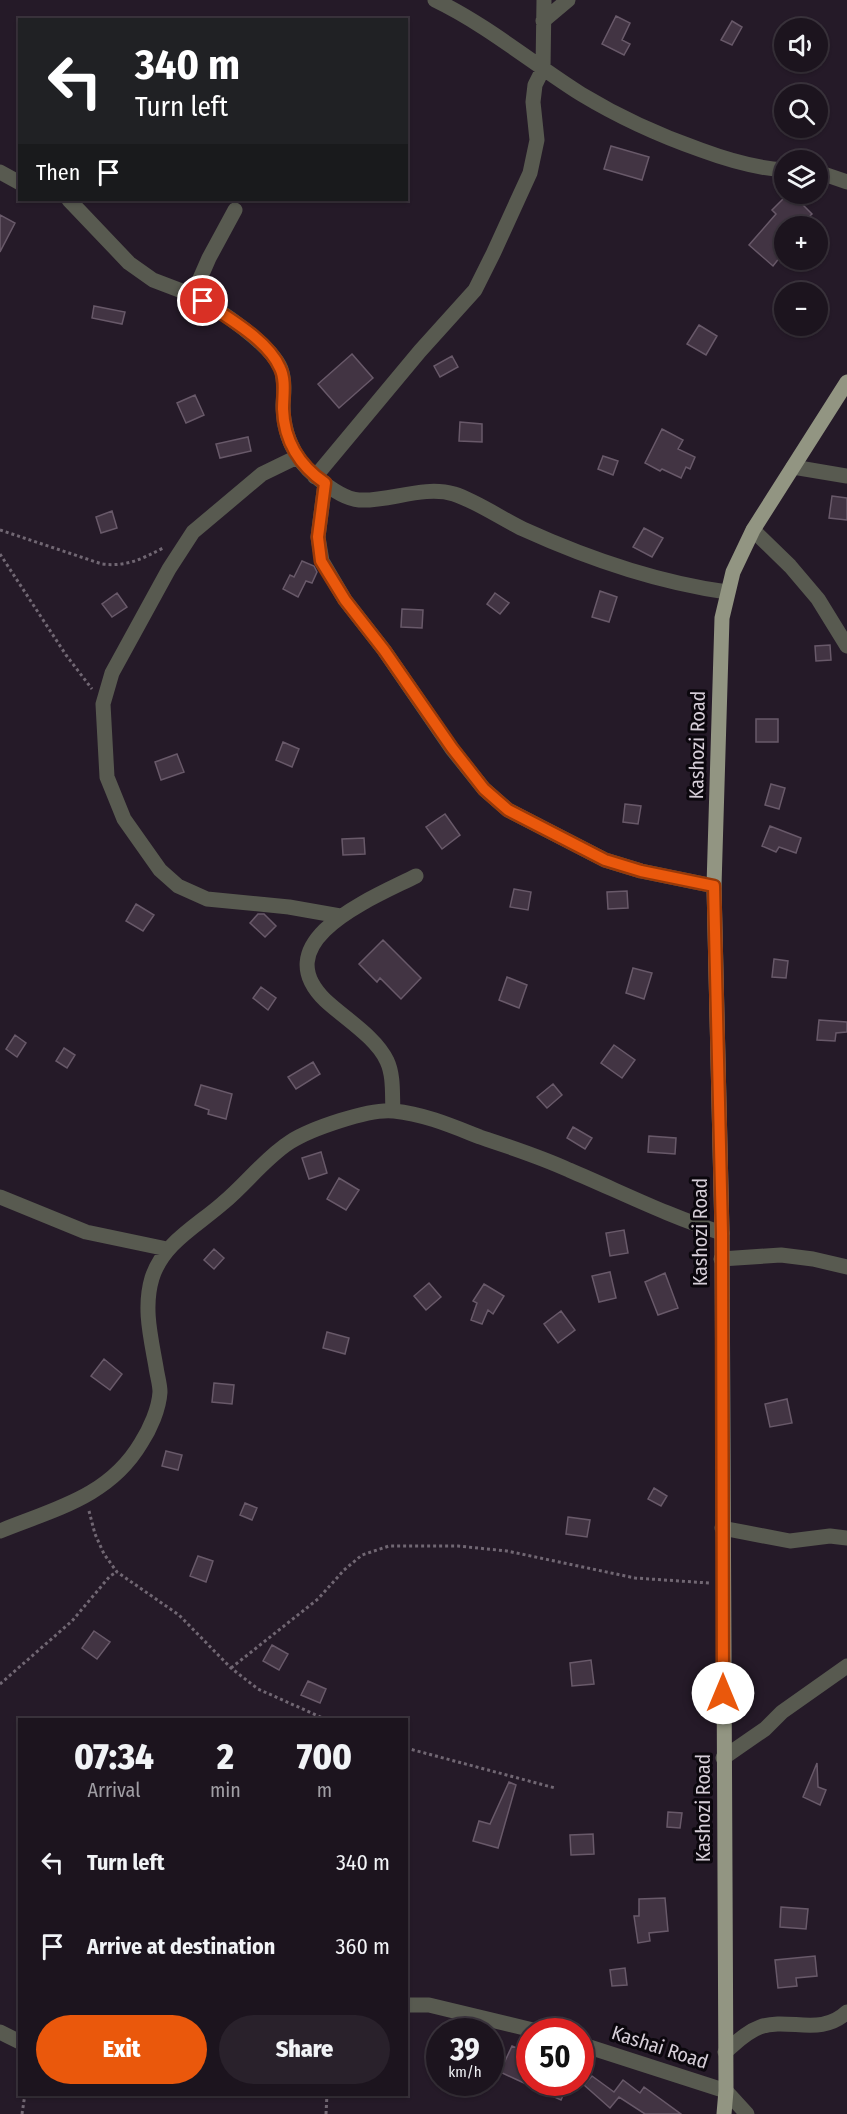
<!DOCTYPE html>
<html lang="en">
<head>
<meta charset="utf-8">
<style>
  body { margin:0; font-family:"Fira Sans Condensed",sans-serif; background:#29212b; color:#f1f3f6; height:100vh; display:flex; flex-direction:column; font-size:22px; white-space:nowrap }
  * { box-sizing:border-box; margin:0 }
  p { font-size:20px; color:#a09ea4 }
  .icon { flex:none; width:33px; height:33px; fill:none; stroke:currentColor; stroke-width:2; stroke-linecap:round; stroke-linejoin:round }
  .map { position:relative; flex:1; overflow:hidden }
  .details { position:absolute; left:18px; top:1718px; width:390px; height:378px; display:flex; flex-direction:column; background:#1c141e; border-radius:0px; box-shadow:0 2px 4px #0004,0 0 0 2px #3a333c }
  .details>* { flex:none }
  .guide { position:absolute; left:18px; top:18px; width:390px; height:183px; border-radius:0px; box-shadow:0 2px 4px #0004,0 0 0 2px #3a333c; background:#202124; color:#fff; overflow:hidden }
  .controls { position:absolute; left:774px; top:18px; display:grid; gap:12px }
  .controls a { display:grid; place-items:center; width:54px; height:54px; border-radius:50%; background:#1c141e; box-shadow:0 2px 4px #0004,0 0 0 2px #3a333c; font-size:30px }
  .speed { position:absolute; left:426px; top:2018px; display:flex; gap:12px; font-size:30px; font-weight:700; text-align:center }
  .speed>* { display:grid; place-content:center; width:78px; height:78px; border-radius:50%; background:#1c141e; box-shadow:0 2px 4px #0004,0 0 0 2px #3a333c; line-height:1 }
  .speed small { font-size:15px; font-weight:400 }
  .speed .limit { border:9px solid #d22; background:#fff; color:#111 }
  .pin { position:absolute; display:grid; place-items:center; width:51px; height:51px; color:#fff; margin:-26px; border:3px solid #fff; border-radius:50%; box-shadow:0 2px 6px #0007 }
  .me { position:absolute; width:66px; margin:-33px; rotate:0deg; stroke-linejoin:round; filter:drop-shadow(0 0 4px #0008) }
  .turn { display:flex; align-items:center; gap:21px; height:126px; padding:0 18px; font-size:27px }
  .turn .icon { width:78px; height:78px; stroke-width:2.5 }
  .turn b { display:block; font-size:42px; line-height:51px }
  .then { display:flex; align-items:center; height:57px; padding:0 18px; background:#0003; gap:12px; font-size:22px }
  .eta { display:flex; justify-content:space-evenly; align-items:center; height:102px; text-align:center }
  .eta b { font-size:36px; font-weight:800; line-height:42px }
  .button { display:flex; gap:12px; margin-top:auto; padding:12px 18px }
  .button a { flex:1; height:69px; border-radius:36px; background:#ea580c; color:#fff; font-size:24px; font-weight:800; line-height:69px; text-align:center }
  .button a+a { background:#29212b; color:#f1f3f6 }
  ul { padding:0; list-style:none }
  li { display:flex; align-items:center; gap:18px; height:84px; padding:0 18px }
  li div { flex:1 }
  li b { display:block; font-size:22px }
  li em { font-style:normal }
  .map>svg:first-child { display:block }
  .building { fill:#423443; stroke:#685969; stroke-width:1.5 }
  .lines { fill:none; stroke-linecap:round; stroke-linejoin:round }
  .path { stroke:#716773; stroke-width:3; stroke-dasharray:3 3; stroke-linecap:butt }
  .minor { stroke:#585a50; stroke-width:15 }
  .major { stroke:#929582; stroke-width:15 }
  .route-casing { stroke:#983908; stroke-width:15 }
  .route { stroke:#ea580c; stroke-width:10 }
  .labels { text-anchor:middle; dominant-baseline:central; stroke-width:6; stroke-linejoin:round; paint-order:stroke }
  .street-label { font-size:20px; fill:#d6ced8; stroke:#0b070d }
</style>
</head>
<body>
<div class="map">
<svg width="847" height="2114" viewBox="0 0 847 2114">
  <rect width="100%" height="100%" fill="#251a28"/>
  <path class="building" d="M616,16L630,23L622,40L630,44L624,55L602,44Z
    M732,21L742,27L732,45L721,40Z
    M611,146L649,157L642,180L604,169Z
    M788,194H792L812,214L799,226H784V252L773,266L749,245L776,214L772,210Z
    M0,215L15,223L0,252Z
    M94,306L125,312L122,324L92,318Z
    M699,325L717,336L706,355L687,344Z
    M352,354L373,378L339,408L318,384Z
    M452,356L458,367L440,377L434,366Z
    M195,395L204,415L186,423L177,403Z
    M460,422L482,424V442L459,441Z
    M662,429L683,440L678,449L695,457L690,469L686,467L681,478L662,469L660,471L645,463Z
    M248,437L251,451L220,458L216,444Z
    M603,456L618,461L613,475L598,469Z
    M832,496L847,498V520L829,518Z
    M112,511L117,528L101,533L96,517Z
    M644,528L663,538L652,557L633,547Z
    M302,561L314,566L317,572L312,583L306,581L298,597L283,589L290,575L294,577Z
    M600,591L617,597L609,622L592,617Z
    M117,593L127,607L112,617L102,604Z
    M495,593L509,603L500,614L487,604Z
    M402,609L423,610L422,628L401,627Z
    M830,645L831,660L816,661L815,646Z
    M756,719H778V742H756Z
    M283,742L299,749L292,767L276,760Z
    M177,754L184,772L161,780L155,762Z
    M771,784L785,788L779,809L765,805Z
    M625,804L641,806L638,824L623,822Z
    M445,814L460,835L442,849L426,827Z
    M770,826L801,838L796,853L779,847L776,852L762,846Z
    M364,838L365,854L343,855L342,839Z
    M514,889L531,892L528,910L510,907Z
    M627,891L628,908L608,909L607,892Z
    M136,904L154,915L143,931L126,921Z
    M258,914H264L276,926L265,937L250,923Z
    M383,940L421,978L401,999L380,978L377,982L359,964Z
    M774,959L788,961L786,978L772,977Z
    M633,968L652,973L644,999L626,993Z
    M507,977L527,985L519,1008L499,1000Z
    M261,987L276,998L268,1010L253,998Z
    M819,1020L847,1022V1032L836,1033L835,1041L817,1040Z
    M15,1035L26,1043L17,1057L6,1049Z
    M614,1045L635,1060L622,1078L601,1063Z
    M64,1048L75,1055L67,1068L56,1061Z
    M313,1062L320,1074L296,1089L288,1077Z
    M553,1084L562,1095L547,1108L537,1097Z
    M201,1085L232,1094L226,1119L208,1114L209,1110L195,1105Z
    M573,1127L592,1138L585,1149L567,1138Z
    M649,1136L676,1138L675,1154L648,1152Z
    M321,1152L327,1173L309,1179L302,1158Z
    M339,1178L359,1190L346,1210L327,1199Z
    M624,1230L628,1253L610,1256L606,1233Z
    M214,1249L224,1258L214,1269L204,1260Z
    M610,1272L616,1298L599,1302L592,1276Z
    M665,1273L678,1308L658,1315L645,1282Z
    M429,1283L441,1297L426,1310L414,1296Z
    M484,1284L504,1296L493,1314L488,1310L482,1324L471,1320L477,1303L473,1301Z
    M561,1311L575,1330L558,1343L544,1324Z
    M327,1332L349,1338L345,1354L323,1348Z
    M104,1359L122,1374L110,1390L91,1376Z
    M214,1383L234,1385L232,1404L212,1402Z
    M787,1399L792,1423L770,1427L765,1404Z
    M166,1451L182,1455L178,1470L162,1466Z
    M654,1488L667,1496L661,1506L648,1499Z
    M245,1503L257,1508L252,1520L240,1515Z
    M568,1517L590,1520L587,1537L566,1534Z
    M198,1556L213,1561L206,1582L190,1576Z
    M94,1631L110,1642L97,1659L82,1648Z
    M272,1645L288,1654L279,1670L263,1661Z
    M591,1660L594,1684L572,1686L570,1663Z
    M308,1681L326,1689L320,1703L301,1695Z
    M817,1763L818,1787L826,1790L820,1805L803,1797Z
    M509,1782L516,1785L498,1848L473,1841L479,1821L490,1824Z
    M668,1812L682,1813L680,1828L667,1827Z
    M593,1834L594,1854L571,1855L570,1835Z
    M665,1898L668,1931L649,1933L650,1941L638,1943L634,1916H639V1899Z
    M781,1907L808,1909L806,1929L780,1927Z
    M815,1956L817,1976L796,1978L797,1986L778,1988L775,1960Z
    M625,1968L627,1985L612,1986L610,1970Z
    M512,2046L530,2054V2082H569L561,2100L500,2072Z
    M592,2076L614,2092L623,2080L640,2093L644,2087L681,2114H645L619,2097L610,2108L584,2085Z"/>
  <g class="lines">
    <path class="path" d="M0,530L102,564C126,567 142,559 163,548
      M0,554L66,655L92,689
      M89,1511L95,1534L104,1554L117,1572L179,1615L231,1668L258,1689L325,1719
      M231,1668L318,1599L344,1570L362,1555L389,1546H458L507,1551L635,1578L709,1583
      M0,1684L72,1621L110,1576L117,1572
      M406,1748L555,1788
      M22,2114L25,2094
      M326,2114L327,2094"/>
    <path class="minor" d="M435,0C487,25 532,63 581,94C619,117 658,135 701,150C728,160 755,168 784,170
      M543,21L568,0
      M0,172L20,183
      M818,172L847,182
      M69,200L129,263L153,280L195,296
      M235,210L209,258L195,290V296C218,309 271,344 281,369C285,380 284,393 283,405C283,433 294,459 316,477C327,486 344,499 359,500C389,502 423,485 454,494C476,501 502,519 523,529C589,559 655,582 727,592
      M297,457L262,474L193,532L169,569L112,673L103,704L107,777L124,819L160,870L178,886L207,899L289,907L340,916
      M793,467L847,476
      M315,477L420,351L475,290L493,254L530,173L537,140L533,102L535,85L543,69L544,0
      M325,483L318,537L322,561L345,600L384,650L452,749L484,789L508,810L605,860L641,871L714,886
      M753,530L790,566L818,599L847,646
      M393,1111C392,1095 394,1076 387,1061C376,1037 344,1018 325,1000C264,940 375,897 416,876
      M0,1197L86,1232L167,1249
      M721,1259L781,1255L813,1259L847,1267
      M722,1528L790,1541L830,1536L847,1538
      M0,1531C54,1509 109,1497 141,1443C150,1429 159,1409 160,1392C160,1384 157,1375 156,1367C151,1338 143,1308 152,1278C163,1243 197,1226 223,1203C246,1184 265,1158 290,1142C310,1129 370,1108 394,1111C424,1114 452,1126 480,1137C510,1147 541,1157 569,1170C621,1192 668,1216 722,1233
      M723,1758L765,1729L782,1712L847,1666
      M406,2005H429L537,2031
      M0,2032L20,2042
      M580,2044L726,2091L747,2114
      M725,2052C736,2043 746,2032 760,2027C789,2017 821,2037 847,2012"/>
    <path class="major" d="M724,2114L726,2091L722,1233L714,886L722,618L733,572L753,530L847,382"/>
  </g>
  <g class="lines">
    <g class="route-casing">
      <path id="route" d="M203,301C228,318 268,340 280,368C286,380 283,396 283,409C284,441 300,466 325,483L318,537L321,561L345,600L384,650L452,748L484,789L508,810L605,860L641,871L714,886L722,1233L723,1693"/>
    </g>
    <use href="#route" class="route"/>
  </g>
  <g class="labels">
    <g class="street-label">
      <text transform="translate(697 745) rotate(-89)">Kashozi Road</text>
      <text transform="translate(700 1232) rotate(-90)">Kashozi Road</text>
      <text transform="translate(703 1808) rotate(-90)">Kashozi Road</text>
      <text transform="translate(660 2047) rotate(18)">Kashai Road</text>
    </g>
  </g>
</svg>
<div class="controls">
<a><svg class="icon" aria-label="sound" viewBox="0 0 24 24"><path d="M4 9h4l5-4v14l-5-4H4zM17 9q2 3 0 6"/></svg></a>
<a><svg class="icon" aria-label="search" viewBox="0 0 24 24"><circle cx="10" cy="10" r="6"/><path d="M15 15l6 6"/></svg></a>
<a><svg class="icon" aria-label="layers" viewBox="0 0 24 24"><path d="M12 4l9 5-9 5-9-5zM3 14l9 5 9-5"/></svg></a>
<a>+</a>
<a>−</a>
</div>
<div class="speed"><div>39<small>km/h</small></div><div class="limit">50</div></div>
<div class="pin" style="left:203px;top:301px;background:#d93025"><svg class="icon" aria-label="arrive" viewBox="0 0 24 24"><path d="M6 21V4h12l-3 4 3 4H6"/></svg></div>
<svg class="me" style="left:723px;top:1693px" viewBox="-20 -20 40 40"><circle r="19" fill="#fff"/><path d="M0-13L10 11 0 6-10 11z" fill="#ea580c"/></svg>
<div class="guide">
<div class="turn"><svg class="icon" aria-label="left" viewBox="0 0 24 24"><path d="M17 20v-9H6M10 6l-5 5 5 5"/></svg><div><b>340 m</b>Turn left</div></div>
<div class="then">Then<svg class="icon" aria-label="arrive" viewBox="0 0 24 24"><path d="M6 21V4h12l-3 4 3 4H6"/></svg></div>
</div>
<section class="details">
<div class="eta">
<div><b>07:34</b><p>Arrival</p></div>
<div><b>2</b><p>min</p></div>
<div><b>700</b><p>m</p></div>
</div>
<ul>
<li><svg class="icon" aria-label="left" viewBox="0 0 24 24"><path d="M17 20v-9H6M10 6l-5 5 5 5"/></svg><div><b>Turn left</b></div><em>340 m</em></li>
<li><svg class="icon" aria-label="arrive" viewBox="0 0 24 24"><path d="M6 21V4h12l-3 4 3 4H6"/></svg><div><b>Arrive at destination</b></div><em>360 m</em></li>
</ul>
<div class="button"><a>Exit</a><a>Share</a></div>
</section>
</div>
</body>
</html>
